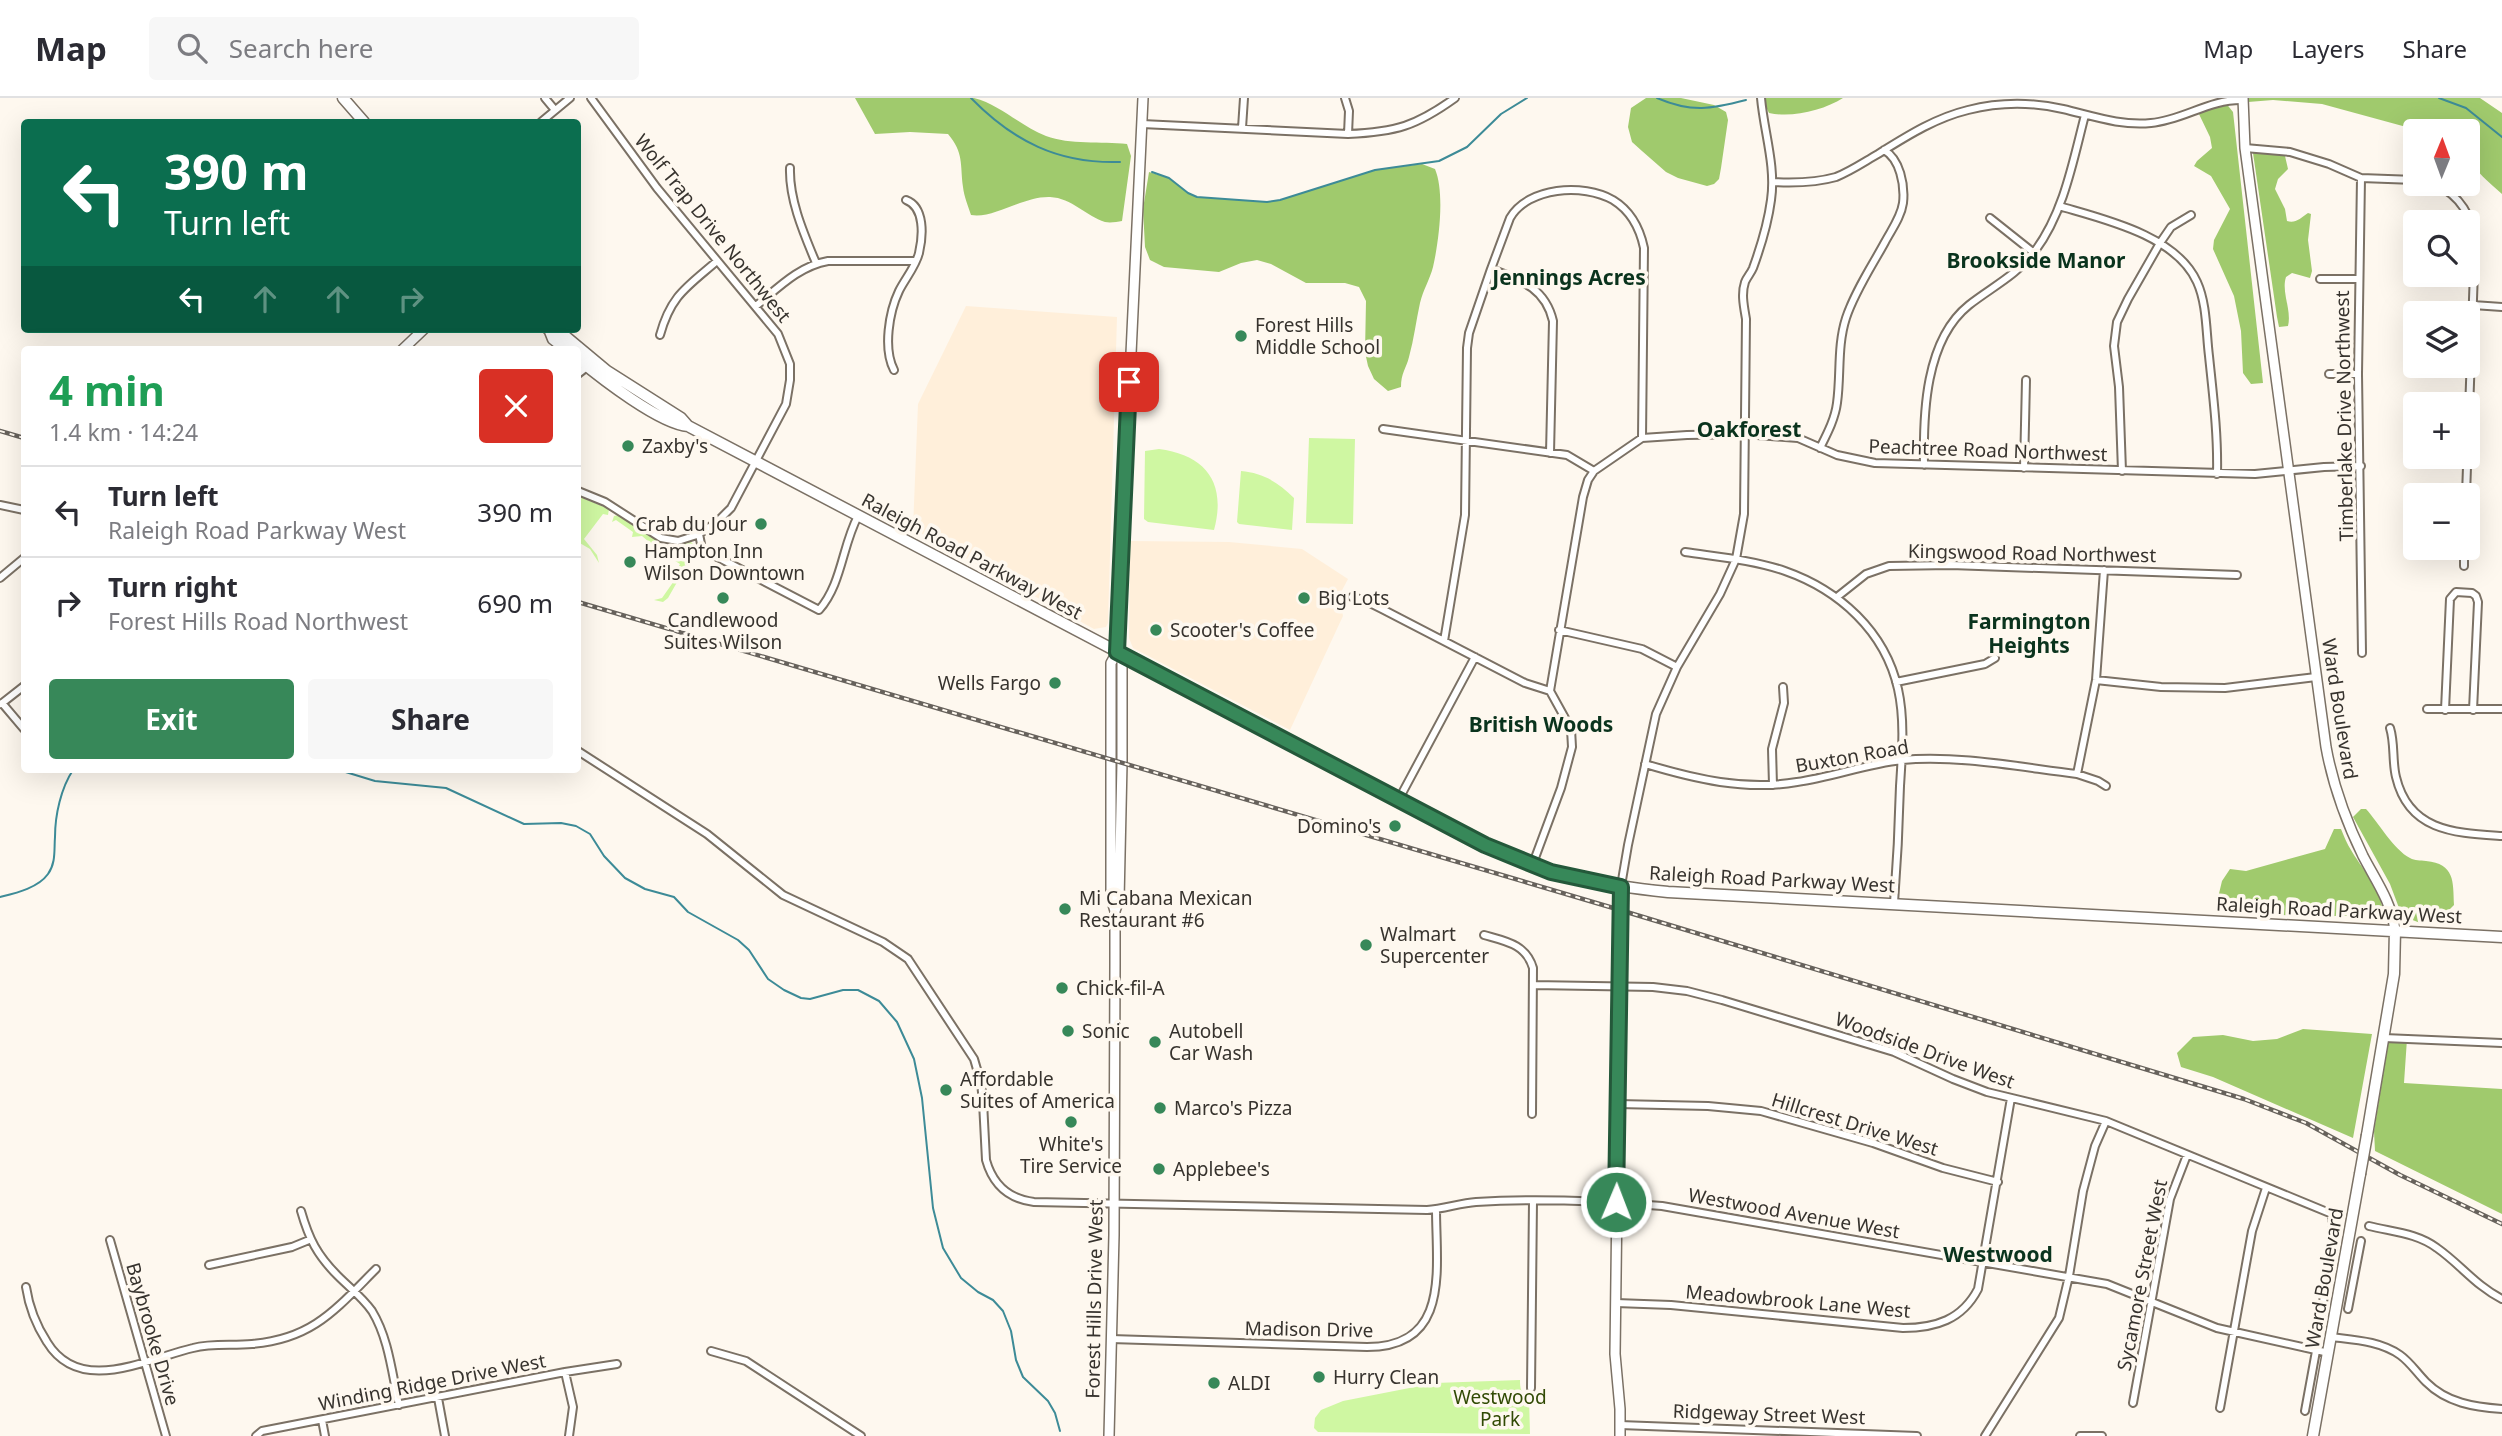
<!DOCTYPE html>
<html lang="en">
<head>
<meta charset="utf-8">
<style>
  body { margin:0; font-family:"Noto Sans",sans-serif; background:#f7f7f7; color:#2b2b33; height:100vh; display:flex; flex-direction:column; font-size:26px; white-space:nowrap }
  * { box-sizing:border-box; margin:0 }
  p { font-size:23px; color:#7c7c81 }
  .icon { flex:none; width:38px; height:38px; fill:none; stroke:currentColor; stroke-width:2; stroke-linecap:round; stroke-linejoin:round }
  .map { position:relative; flex:1; overflow:hidden }
  .details { position:absolute; left:21px; top:248px; width:560px; height:427px; display:flex; flex-direction:column; background:#fff; border-radius:7px; box-shadow:0 7px 28px #0002 }
  .details>* { flex:none }
  .hud { position:absolute; left:21px; top:21px; width:560px; height:214px; border-radius:7px; box-shadow:0 7px 28px #0002; background:#0b6e4f; color:#fff; overflow:hidden }
  .needle { width:46px; rotate:1deg }
  .tools { position:absolute; left:2403px; top:21px; display:grid; gap:14px }
  .tools a { display:grid; place-items:center; width:77px; height:77px; border-radius:7px; background:#fff; box-shadow:0 7px 28px #0002; font-size:35px }
  .pin { position:absolute; display:grid; place-items:center; width:60px; height:60px; color:#fff; margin:-30px; border-radius:14px; box-shadow:0 4px 10px #0006 }
  .me { position:absolute; width:77px; margin:-38px; rotate:1deg; stroke-linejoin:round; filter:drop-shadow(0 0 5px #0008) }
  .turn { display:flex; align-items:center; gap:24px; height:147px; padding:0 28px; font-size:32px }
  .turn .icon { width:91px; height:91px; stroke-width:2.5 }
  .turn b { display:block; font-size:49px; line-height:60px }
  .lanes { display:flex; align-items:center; height:66px; padding:0 28px; background:#0003; justify-content:center; gap:35px; direction:ltr }
  .lanes .off { opacity:.35 }
  .round { display:grid; place-items:center; flex:none; width:74px; height:74px; border-radius:7px; background:#f7f7f7 }
  .head { display:flex; align-items:center; justify-content:space-between; height:119px; padding:0 28px }
  h1 { font-size:42px; font-weight:700; line-height:52px; color:#1e9e55 }
  .primary-button { display:flex; gap:14px; margin-top:auto; padding:14px 28px }
  .primary-button a { flex:1; height:80px; border-radius:7px; background:#378859; color:#fff; font-size:28px; font-weight:700; line-height:80px; text-align:center }
  .primary-button a+a { background:#f7f7f7; color:#2b2b33 }
  ul { padding:0; list-style:none }
  li { display:flex; align-items:center; gap:21px; height:91px; padding:0 28px; border-top:2px solid #e1e1e2 }
  li div { flex:1 }
  li b { display:block; font-size:26px }
  li em { font-style:normal }
  header { display:flex; align-items:center; gap:42px; box-sizing:border-box; height:98px; padding:0 35px; background:#fff; border-bottom:2px solid #e1e1e2 }
  header strong { font-size:33px }
  nav { display:flex; gap:38px; margin-inline-start:auto; font-size:24px }
  .search { width:490px; height:63px; background:#f7f7f7; display:flex; align-items:center; gap:18px; box-sizing:border-box; padding:0 24px; border-radius:7px; color:#7c7c81; font-size:26px }
  .map>svg:first-child { display:block }
  .built { fill:#ffefda }
  .green { fill:#cff7a2 }
  .forest { fill:#a0ca6d }
  .lines { fill:none; stroke-linecap:round; stroke-linejoin:round }
  .stream { stroke:#3d8b97; stroke-width:2 }
  .street-casing { stroke:#7b7165; stroke-width:10 }
  .secondary-casing { stroke:#7b7165; stroke-width:12 }
  .primary-casing { stroke:#7b7165; stroke-width:13 }
  .street { stroke:#fff; stroke-width:6 }
  .secondary { stroke:#fff; stroke-width:9 }
  .primary { stroke:#fff; stroke-width:10 }
  .rail-casing { stroke:#67625c; stroke-width:4.5 }
  .rail { stroke:#fef8ef; stroke-width:2; stroke-dasharray:5; stroke-linecap:butt }
  .primary-bridge-casing { stroke:#7b7165; stroke-width:13; stroke-linecap:butt }
  .primary-bridge { stroke:#fff; stroke-width:10 }
  .route-casing { stroke:#24583a; stroke-width:18 }
  .route { stroke:#378859; stroke-width:12 }
  .poi-dot { fill:#378859; stroke:#fef8ef; stroke-width:2.5 }
  .labels { text-anchor:middle; dominant-baseline:central; stroke-width:7; stroke-linejoin:round; paint-order:stroke }
  .street-label { font-size:19px; fill:#37332e; stroke:#fef8ef }
  .poi-label { font-size:19px; fill:#37332e; stroke:#fef8ef; text-anchor:start }
  .park-label { font-size:19px; fill:#314a04; stroke:#fef8ef }
  .neighbourhood-label { font-size:21px; font-weight:bold; fill:#0a331d; stroke:#fef8ef }
</style>
</head>
<body>
<header>
<strong>Map</strong>
<div class="search"><svg class="icon" aria-label="search" viewBox="0 0 24 24"><circle cx="10" cy="10" r="6"/><path d="M15 15l6 6"/></svg>Search here</div>
<nav><a>Map</a><a>Layers</a><a>Share</a></nav>
</header>
<div class="map">
<svg width="2502" height="1338" viewBox="0 0 2502 1338">
  <rect width="100%" height="100%" fill="#fef8ef"/>
  <path class="built" d="M966,208L1117,219L1108,525L1106,529L1094,531L913,431L918,306Z
    M1130,443L1229,444L1302,451L1348,481L1339,498L1343,518L1290,632L1133,550L1129,540Z"/>
  <path class="green" d="M1309,340L1355,341L1353,426L1306,425Z
    M1159,351C1205,357 1227,384 1214,432L1148,424L1144,421L1145,353Z
    M1241,373C1263,375 1278,384 1294,400L1292,432L1239,426L1237,424Z
    M578,398L609,411L608,417L603,416L584,441L597,457L599,465L590,451L578,444Z
    M619,417L660,444L659,449L656,450L642,438L632,439L633,434L616,422L612,424L614,418Z
    M691,444L698,450V458H692L668,500L663,504L654,502L662,500L681,473L678,470L680,466L666,457L664,459L662,457L668,448Z
    M1520,1282C1520,1291 1521,1296 1529,1299L1530,1336L1318,1334L1314,1330L1315,1320L1321,1312L1343,1303L1435,1285Z"/>
  <path class="forest" d="M855,0H974C1001,7 1020,28 1046,38C1070,47 1101,43 1127,46L1131,58L1122,123C1117,124 1110,125 1105,124C1086,118 1072,100 1050,99C1023,98 994,121 971,117C968,108 964,98 963,89C960,66 964,55 948,36L910,34L875,36Z
    M1646,0H1681L1714,7L1726,14L1728,22L1721,70L1719,81L1714,86L1707,88L1678,80L1666,74L1642,53L1632,44L1628,29L1631,10Z
    M1765,0H1843C1824,12 1793,20 1769,15L1765,7Z
    M2248,0H2480L2502,15V96C2476,72 2468,70 2468,33L2410,30L2322,6L2273,2L2248,4Z
    M2225,4L2233,14L2263,285L2251,286L2243,275L2241,233L2234,198L2213,151L2214,142L2230,111L2211,78L2194,68L2197,63L2212,50L2210,39L2198,14Z
    M2258,54L2285,58L2288,71L2278,81L2275,91L2285,111L2287,123C2295,126 2301,120 2308,115L2311,116L2308,142L2312,173L2310,180L2292,175L2286,179C2281,194 2292,212 2288,228L2279,229L2277,219L2253,55Z
    M1422,66L1435,71C1445,95 1439,143 1433,169C1430,181 1423,192 1420,205C1416,223 1414,241 1409,259C1406,271 1401,275 1401,289L1388,293L1374,281L1368,268L1365,254L1366,203L1359,189L1345,185H1306L1271,166L1257,162L1241,165L1219,174L1164,169L1150,162L1145,149L1143,111L1149,74L1169,80L1188,95L1197,99L1267,104L1280,102L1375,72Z
    M2361,711H2366C2378,724 2394,752 2410,760C2415,763 2420,762 2426,763C2455,766 2453,783 2454,807L2446,815L2423,826L2402,818L2390,786L2353,719Z
    M2334,731H2341C2344,738 2347,746 2351,752C2360,768 2384,795 2382,813L2379,816C2353,820 2236,819 2216,808L2222,783L2230,771L2246,773L2325,751Z
    M2303,931L2372,936L2353,1040L2213,979L2181,969L2177,955L2193,939L2223,937L2253,943L2277,941Z
    M2389,940L2407,941L2404,985L2502,991V1116L2375,1053L2374,1033Z"/>
  <g class="lines">
    <path class="stream" d="M971,0C1013,43 1058,66 1120,64
      M1657,0C1692,15 1711,11 1746,2
      M2439,0L2466,10L2502,39
      M1152,74L1169,80L1188,95L1197,99L1267,104L1280,102L1375,72L1439,63L1467,49L1501,16L1527,0
      M339,672L375,683L446,690L524,726L561,725L576,728L590,736L604,758L625,780L645,791L674,799L688,814L738,842L749,852L768,881L784,892L801,900L810,901L843,892H858L879,903L897,924L914,961L922,1000L933,1110L943,1150L961,1180L978,1194L993,1202L1003,1213L1011,1233L1016,1262L1023,1279L1048,1303L1055,1315L1060,1333
      M0,799C16,795 38,790 48,776C56,765 54,752 55,739C55,717 61,690 73,672"/>
    <g class="street-casing">
      <path id="street" d="M545,0L555,12
        M1345,0L1349,13L1348,36
        M541,24L570,0
        M1142,26L1348,36C1396,34 1416,28 1455,0
        M1242,30L1244,0
        M2245,50L2290,54L2329,66L2361,80L2415,82
        M790,70C789,102 804,136 816,165
        M2361,80L2358,276L2362,555
        M1773,84C1794,85 1815,85 1836,79C1851,73 1864,64 1878,56C1907,38 1935,20 1968,12C1999,4 2032,4 2063,11C2093,18 2120,28 2151,25C2184,22 2209,1 2243,2
        M2435,86C2461,98 2472,118 2475,145L2466,397
        M2059,108C2103,121 2176,137 2197,184C2207,206 2206,234 2209,258C2213,297 2218,336 2217,376
        M1990,120L2034,155
        M1491,171C1520,182 1545,189 1553,223L1550,355
        M2320,181H2358
        M2473,207L2502,209
        M756,208C778,190 799,168 828,163H915
        M660,237C671,197 687,189 717,163
        M894,272C883,251 889,214 899,193C905,181 916,168 919,155C923,138 925,109 906,102
        M578,276L587,269
        M2329,276H2358
        M1383,331L1567,357L1594,373L1642,340L1687,337L1744,336L1798,340L1837,357L1875,365L2255,376L2324,369L2361,368
        M1820,350C1827,336 1835,321 1837,305C1841,276 1837,248 1846,220C1855,193 1872,168 1885,144C1892,131 1901,119 1903,105C1905,87 1900,61 1884,52
        M1924,367C1923,316 1925,242 1969,207C1992,189 2017,177 2035,153C2064,114 2073,63 2085,17
        M2024,370L2026,282
        M2122,373L2119,289L2114,248L2117,224L2128,201L2160,145L2171,129L2191,117
        M578,393L605,404L661,440L678,443L697,437L716,425L731,410L786,306L790,282V266L778,236L657,90L591,0
        M0,407L24,412
        M699,436L702,451L819,512C842,486 842,448 858,418
        M1685,454C1718,459 1753,462 1785,473C1839,492 1885,533 1898,591C1905,622 1902,656 1900,688C1899,727 1897,766 1894,805
        M2464,468V450
        M0,480L24,460
        M1352,499L1364,502L1382,511L1525,585L1550,593
        M1837,499L1866,476L1889,468L1951,467L2237,477
        M1559,532L1642,551L1677,569
        M1444,543L1465,417L1467,250L1469,235L1491,171L1510,120C1528,89 1583,85 1613,102C1631,113 1640,131 1644,150L1642,340
        M2096,582L2161,589L2225,590L2316,579
        M1896,584L1985,566L1995,560
        M2,605L24,631
        M1,606L24,588
        M2427,611H2502
        M2445,612L2450,501L2456,494L2472,495L2476,498L2478,504L2473,612
        M2390,630C2395,646 2392,663 2396,679C2409,734 2456,735 2502,738
        M578,653L707,736L783,797L883,844L908,861L974,961L981,985L983,1004L986,1062C993,1087 1009,1101 1034,1104L1427,1112C1444,1111 1460,1105 1476,1104C1538,1100 1601,1103 1662,1108L2107,1186L2217,1230L2329,1255
        M1645,666C1695,681 1745,693 1797,684C1832,679 1866,666 1902,662C1959,657 2019,669 2077,676L2098,683L2106,688
        M2077,676L2096,582L2104,472
        M1773,687L1772,651L1784,605L1783,589
        M1399,701L1475,559
        M1532,768L1561,690L1572,649L1571,631L1550,593L1583,399L1588,382L1594,373
        M1621,788L1628,747L1656,616L1677,569L1720,496L1736,461L1744,416L1746,221C1744,209 1741,196 1745,184C1747,179 1751,175 1753,170C1761,148 1768,125 1771,102C1776,68 1764,34 1761,0
        M1484,837C1505,843 1526,846 1533,870L1532,1016
        M1533,887L1653,889L1687,893L1722,902L1894,954L1953,981L1987,994L2106,1023L2332,1116L2333,1150L2314,1252
        M2384,940L2502,945
        M1618,1006L1708,1008L1761,1013L1873,1045L1943,1070L1998,1084
        M301,1113C309,1141 317,1157 338,1178C350,1190 362,1199 372,1213C389,1241 392,1276 399,1307
        M2369,1128C2393,1134 2417,1135 2437,1150C2460,1166 2476,1188 2502,1201
        M110,1142L166,1338
        M209,1167L292,1149L309,1142
        M26,1189C29,1209 36,1227 47,1244C80,1298 146,1261 193,1250C212,1245 233,1248 252,1246C313,1241 336,1211 376,1171
        M1616,1205L1671,1207L1903,1230C1935,1230 1962,1222 1978,1191L2011,1000
        M2348,1211L2361,1143
        M2331,1239C2355,1242 2380,1243 2400,1257C2410,1264 2417,1275 2426,1284C2447,1305 2474,1309 2502,1311
        M1111,1241L1367,1249C1451,1249 1436,1171 1436,1111
        M711,1253L746,1263L861,1338
        M565,1274L573,1309L569,1338
        M1531,1290L1533,1103
        M438,1300L445,1338
        M2133,1305L2170,1101L2187,1057
        M2220,1310L2252,1133L2266,1090
        M2305,1313L2316,1253
        M322,1322L325,1338
        M1620,1327L1917,1338
        M256,1338L262,1333L565,1274L617,1266
        M1985,1338L2059,1220L2069,1178L2083,1093L2095,1048L2106,1023
        M2080,1338H2102"/>
    </g>
    <g class="secondary-casing">
      <path id="secondary" d="M2243,0L2245,50L2326,649C2333,688 2346,723 2363,758C2376,783 2391,803 2395,832
        M402,252L424,231
        M1115,813L1119,802L1122,665V562L1117,554
        M1109,1338L1114,1137L1115,867V813L1111,800V565L1117,554L1143,0
        M1620,1338V1311L1615,1256L1621,788"/>
    </g>
    <g class="primary-casing">
      <path id="primary" d="M343,0L364,24
        M548,231L559,233L607,273L681,320L688,328L1485,747C1550,776 1598,787 1668,794L2502,839
        M549,231L553,241L567,252
        M578,261C601,280 660,326 688,328
        M2367,1037L2394,876L2395,832
        M2313,1338L2360,1076"/>
    </g>
    <use href="#street" class="street"/>
    <use href="#secondary" class="secondary"/>
    <use href="#primary" class="primary"/>
    <g class="rail-casing">
      <path id="rail" d="M0,333L24,340
        M578,504L1620,812L2244,1001L2306,1025L2400,1077L2502,1126"/>
    </g>
    <use href="#rail" class="rail"/>
    <g class="primary-bridge-casing">
      <path id="primary-bridge" d="M2360,1076L2367,1037"/>
    </g>
    <use href="#primary-bridge" class="primary-bridge"/>
  </g>
  <g class="lines">
    <g class="route-casing">
      <path id="route" d="M1129,284L1117,554L1485,747L1551,774L1621,789L1616,1104"/>
    </g>
    <use href="#route" class="route"/>
  </g>
  <g class="poi-dot">
    <circle cx="1241" cy="238" r="7"/>
    <circle cx="628" cy="348" r="7"/>
    <circle cx="761" cy="426" r="7"/>
    <circle cx="630" cy="464" r="7"/>
    <circle cx="723" cy="500" r="7"/>
    <circle cx="1304" cy="500" r="7"/>
    <circle cx="1156" cy="532" r="7"/>
    <circle cx="1055" cy="585" r="7"/>
    <circle cx="1395" cy="728" r="7"/>
    <circle cx="1065" cy="811" r="7"/>
    <circle cx="1366" cy="847" r="7"/>
    <circle cx="1062" cy="890" r="7"/>
    <circle cx="1068" cy="933" r="7"/>
    <circle cx="1155" cy="944" r="7"/>
    <circle cx="946" cy="992" r="7"/>
    <circle cx="1160" cy="1010" r="7"/>
    <circle cx="1071" cy="1024" r="7"/>
    <circle cx="1159" cy="1071" r="7"/>
    <circle cx="1319" cy="1279" r="7"/>
    <circle cx="1214" cy="1285" r="7"/>
  </g>
  <g class="labels">
    <g class="street-label">
      <text transform="translate(713 130) rotate(51)">Wolf Trap Drive Northwest</text>
      <text transform="translate(2344 318) rotate(-91)">Timberlake Drive Northwest</text>
      <text transform="translate(1988 352) rotate(2)">Peachtree Road Northwest</text>
      <text transform="translate(2032 455) rotate(1)">Kingswood Road Northwest</text>
      <text transform="translate(972 458) rotate(28)">Raleigh Road Parkway West</text>
      <text transform="translate(2340 611) rotate(81)">Ward Boulevard</text>
      <text transform="translate(1852 658) rotate(-10)">Buxton Road</text>
      <text transform="translate(1772 781) rotate(3)">Raleigh Road Parkway West</text>
      <text transform="translate(2339 812) rotate(3)">Raleigh Road Parkway West</text>
      <text transform="translate(1925 952) rotate(20)">Woodside Drive West</text>
      <text transform="translate(1855 1026) rotate(17)">Hillcrest Drive West</text>
      <text transform="translate(1794 1115) rotate(10)">Westwood Avenue West</text>
      <text transform="translate(2142 1177) rotate(-79)">Sycamore Street West</text>
      <text transform="translate(2324 1180) rotate(-80)">Ward Boulevard</text>
      <text transform="translate(1094 1201) rotate(-89)">Forest Hills Drive West</text>
      <text transform="translate(1798 1203) rotate(5)">Meadowbrook Lane West</text>
      <text transform="translate(1309 1231) rotate(1)">Madison Drive</text>
      <text transform="translate(153 1236) rotate(74)">Baybrooke Drive</text>
      <text transform="translate(432 1284) rotate(-11)">Winding Ridge Drive West</text>
      <text transform="translate(1769 1316) rotate(2)">Ridgeway Street West</text>
    </g>
    <g class="poi-label">
      <text x="1255" y="227">Forest Hills<tspan x="1255" dy="22">Middle School</tspan></text>
      <text x="642" y="348">Zaxby's</text>
      <text x="747" y="426" text-anchor="end">Crab du Jour</text>
      <text x="644" y="453">Hampton Inn<tspan x="644" dy="22">Wilson Downtown</tspan></text>
      <text x="1318" y="500">Big Lots</text>
      <text x="723" y="522" text-anchor="middle">Candlewood<tspan x="723" dy="22">Suites Wilson</tspan></text>
      <text x="1170" y="532">Scooter's Coffee</text>
      <text x="1041" y="585" text-anchor="end">Wells Fargo</text>
      <text x="1381" y="728" text-anchor="end">Domino's</text>
      <text x="1079" y="800">Mi Cabana Mexican<tspan x="1079" dy="22">Restaurant #6</tspan></text>
      <text x="1380" y="836">Walmart<tspan x="1380" dy="22">Supercenter</tspan></text>
      <text x="1076" y="890">Chick-fil-A</text>
      <text x="1082" y="933">Sonic</text>
      <text x="1169" y="933">Autobell<tspan x="1169" dy="22">Car Wash</tspan></text>
      <text x="960" y="981">Affordable<tspan x="960" dy="22">Suites of America</tspan></text>
      <text x="1174" y="1010">Marco's Pizza</text>
      <text x="1071" y="1046" text-anchor="middle">White's<tspan x="1071" dy="22">Tire Service</tspan></text>
      <text x="1173" y="1071">Applebee's</text>
      <text x="1333" y="1279">Hurry Clean</text>
      <text x="1228" y="1285">ALDI</text>
    </g>
    <g class="park-label">
      <text x="1500" y="1299">Westwood<tspan x="1500" dy="22">Park</tspan></text>
    </g>
    <g class="neighbourhood-label">
      <text x="2036" y="162">Brookside Manor</text>
      <text x="1569" y="179">Jennings Acres</text>
      <text x="1749" y="331">Oakforest</text>
      <text x="2029" y="523">Farmington<tspan x="2029" dy="24">Heights</tspan></text>
      <text x="1541" y="626">British Woods</text>
      <text x="1998" y="1156">Westwood</text>
    </g>
  </g>
</svg>
<div class="tools">
<a><svg class="needle" viewBox="-14 -14 28 28"><path d="M0-13l5 13h-10z" fill="#e53935"/><path d="M0 13l5-13h-10z" fill="#7c7c81"/></svg></a>
<a><svg class="icon" aria-label="search" viewBox="0 0 24 24"><circle cx="10" cy="10" r="6"/><path d="M15 15l6 6"/></svg></a>
<a><svg class="icon" aria-label="layers" viewBox="0 0 24 24"><path d="M12 4l9 5-9 5-9-5zM3 14l9 5 9-5"/></svg></a>
<a>+</a>
<a>−</a>
</div>
<div class="pin" style="left:1129px;top:284px;background:#d93025"><svg class="icon" aria-label="arrive" viewBox="0 0 24 24"><path d="M6 21V4h12l-3 4 3 4H6"/></svg></div>
<svg class="me" style="left:1616px;top:1104px" viewBox="-20 -20 40 40"><circle r="17" fill="#378859" stroke="#fff" stroke-width="3"/><path d="M0-11L8 9 0 5-8 9z" fill="#fff"/></svg>
<div class="hud">
<div class="turn"><svg class="icon" aria-label="left" viewBox="0 0 24 24"><path d="M17 20v-9H6M10 6l-5 5 5 5"/></svg><div><b>390 m</b>Turn left</div></div>
<div class="lanes"><svg class="icon" aria-label="left" viewBox="0 0 24 24"><path d="M17 20v-9H6M10 6l-5 5 5 5"/></svg><svg class="icon off" aria-label="ahead" viewBox="0 0 24 24"><path d="M12 20V5M6 11l6-6 6 6"/></svg><svg class="icon off" aria-label="ahead" viewBox="0 0 24 24"><path d="M12 20V5M6 11l6-6 6 6"/></svg><svg class="icon off" aria-label="right" viewBox="0 0 24 24"><path d="M7 20v-9h11M14 6l5 5-5 5"/></svg></div>
</div>
<section class="details">
<div class="head"><div><h1>4 min</h1><p>1.4 km · 14:24</p></div><a class="round" style="background:#d93025;color:#fff"><svg class="icon" aria-label="close" viewBox="0 0 24 24"><path d="M6 6l12 12M18 6L6 18"/></svg></a></div>
<ul>
<li><svg class="icon" aria-label="left" viewBox="0 0 24 24"><path d="M17 20v-9H6M10 6l-5 5 5 5"/></svg><div><b>Turn left</b><p>Raleigh Road Parkway West</p></div><em>390 m</em></li>
<li><svg class="icon" aria-label="right" viewBox="0 0 24 24"><path d="M7 20v-9h11M14 6l5 5-5 5"/></svg><div><b>Turn right</b><p>Forest Hills Road Northwest</p></div><em>690 m</em></li>
</ul>
<div class="primary-button"><a>Exit</a><a>Share</a></div>
</section>
</div>
</body>
</html>
